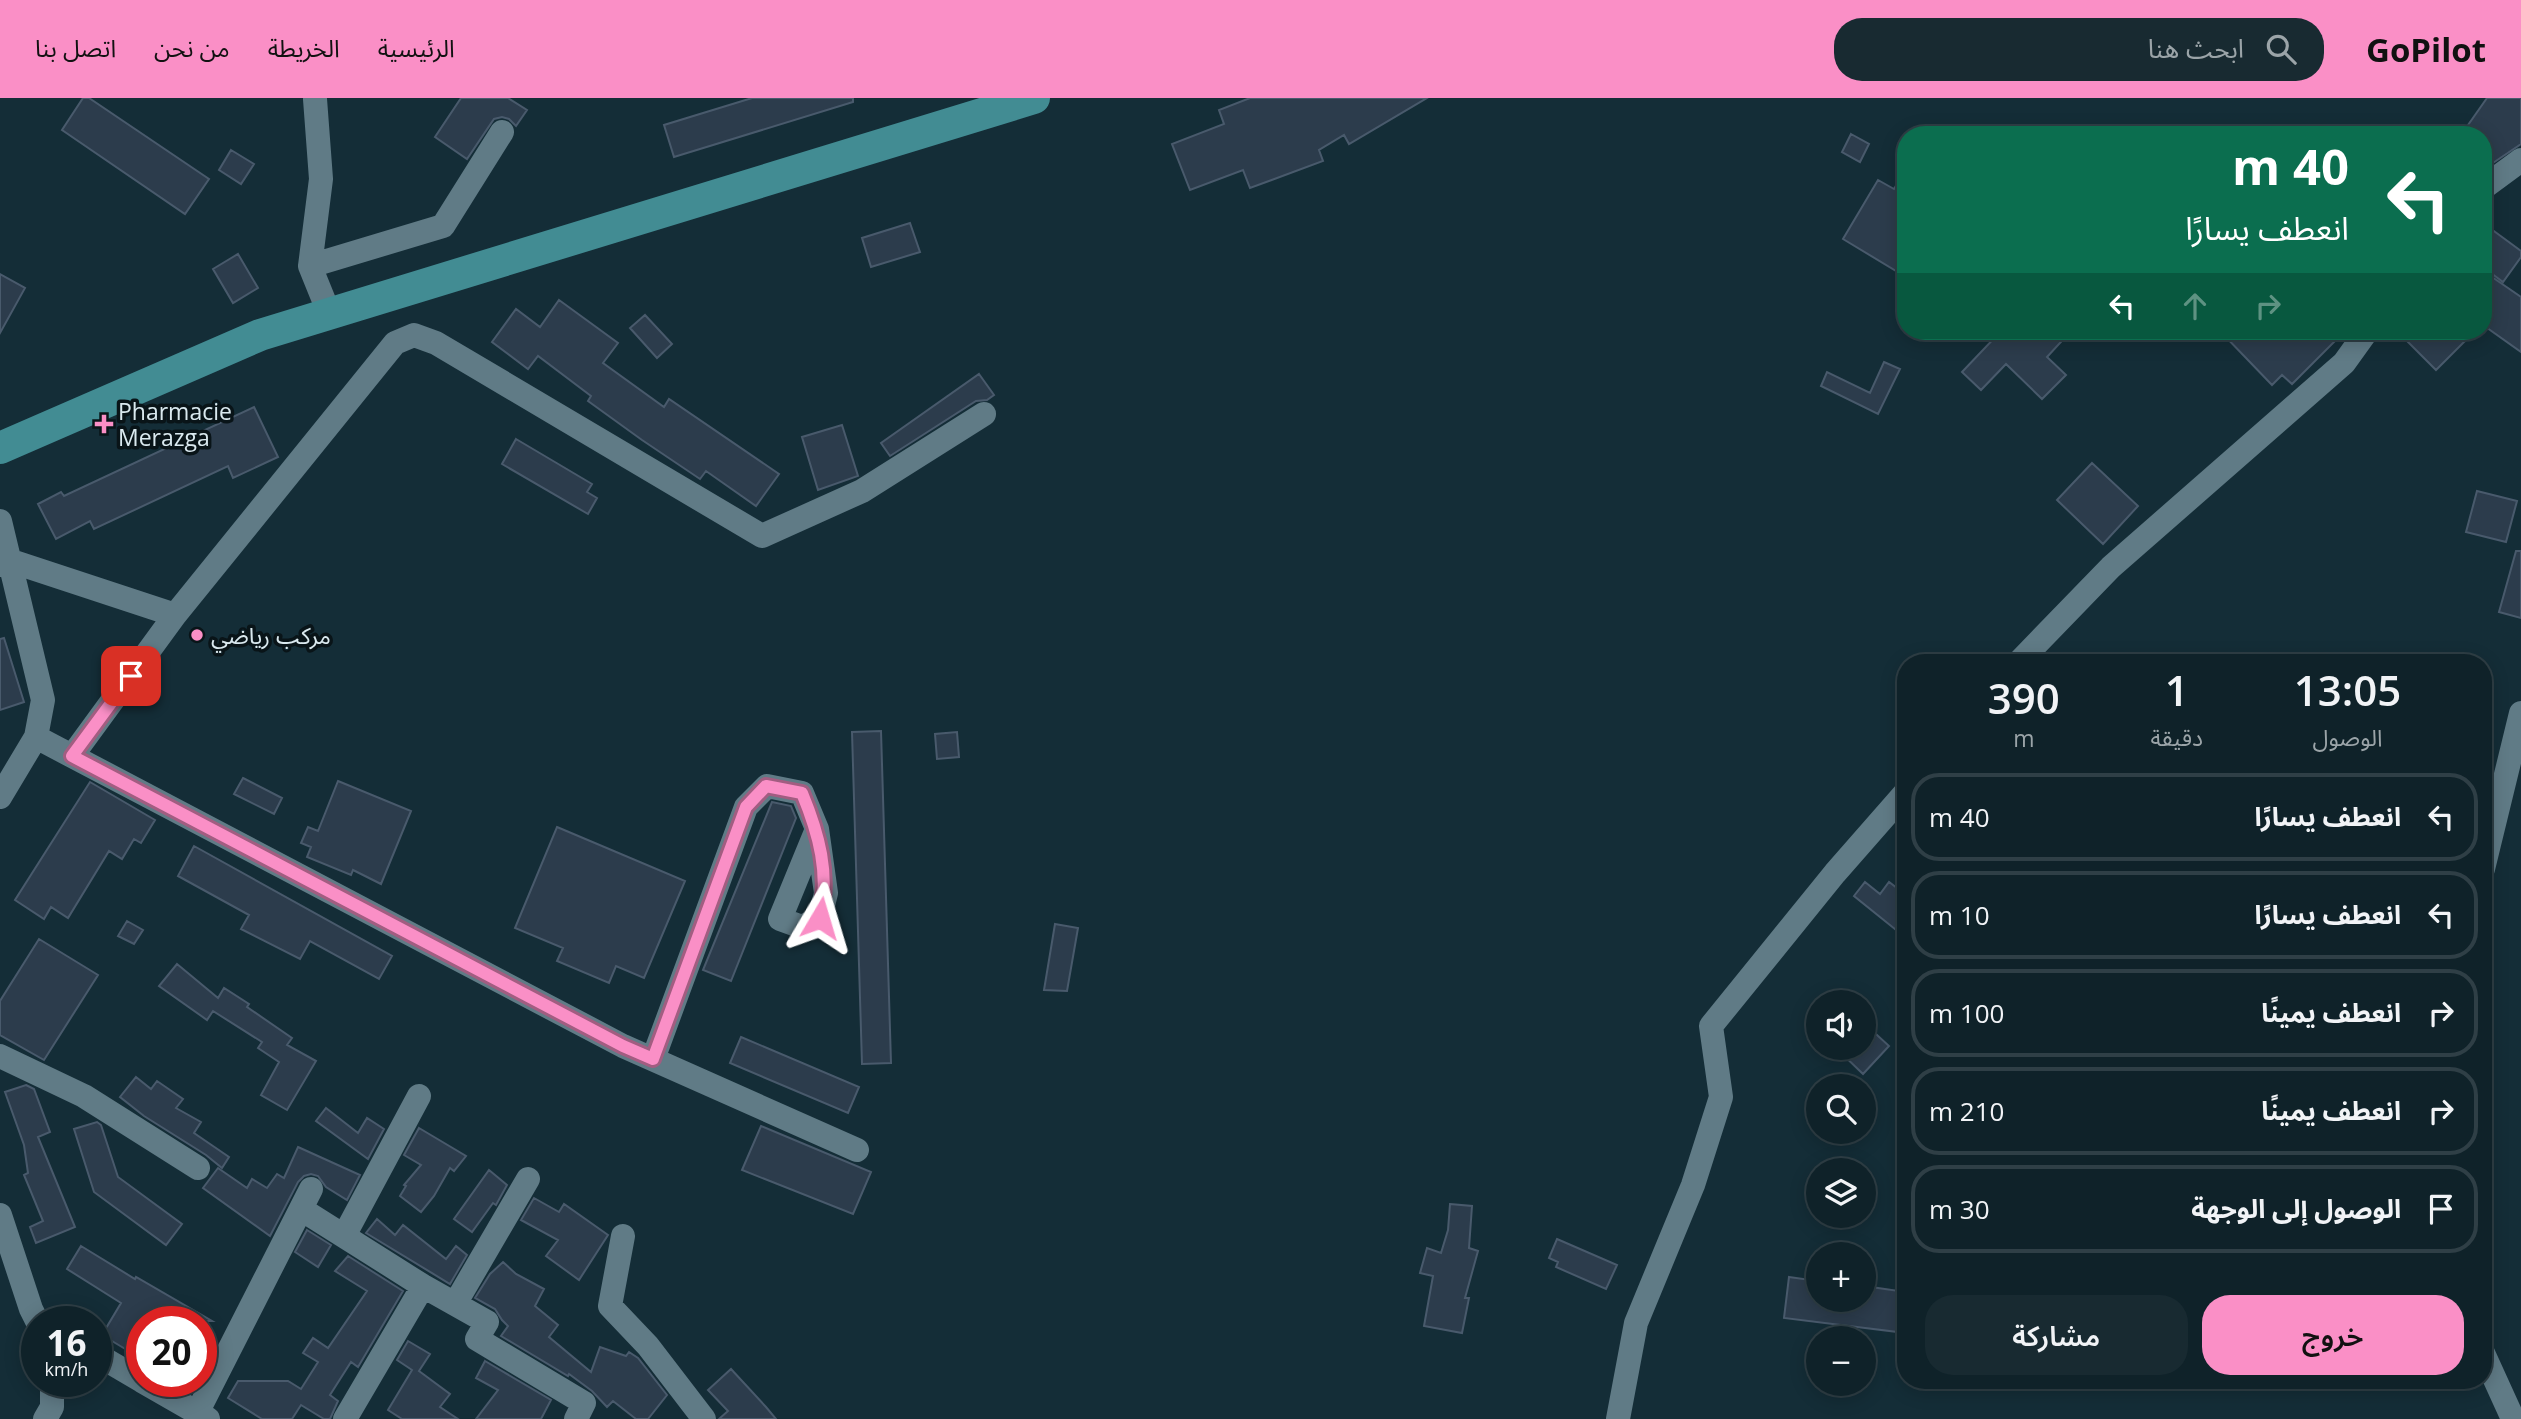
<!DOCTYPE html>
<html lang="ar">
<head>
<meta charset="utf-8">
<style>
  body { margin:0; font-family:"Open Sans","Noto Sans Arabic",sans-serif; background:#182a31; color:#f1f3f6; direction:rtl; height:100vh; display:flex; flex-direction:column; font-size:26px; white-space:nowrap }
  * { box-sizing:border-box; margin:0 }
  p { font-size:23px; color:#9ba4a8 }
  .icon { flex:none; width:38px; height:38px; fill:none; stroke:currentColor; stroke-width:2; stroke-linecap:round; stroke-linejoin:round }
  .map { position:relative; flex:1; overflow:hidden; direction:ltr }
  .drawer { position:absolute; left:1897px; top:556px; width:595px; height:735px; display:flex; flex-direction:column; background:#0f2229; border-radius:28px; box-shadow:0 4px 18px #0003,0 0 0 2px #2f3f46; direction:rtl }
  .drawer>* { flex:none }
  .guide { position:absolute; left:1897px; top:28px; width:595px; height:214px; border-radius:28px; box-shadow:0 4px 18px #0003,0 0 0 2px #2f3f46; direction:rtl; background:#0b6e4f; color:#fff; overflow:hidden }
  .buttons { position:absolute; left:1806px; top:892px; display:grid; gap:14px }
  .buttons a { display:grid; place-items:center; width:70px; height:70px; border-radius:50%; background:#0f2229; box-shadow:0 4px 18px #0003,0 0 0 2px #2f3f46; font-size:35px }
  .speed { position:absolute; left:21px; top:1208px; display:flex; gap:14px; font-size:35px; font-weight:700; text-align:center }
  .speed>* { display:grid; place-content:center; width:91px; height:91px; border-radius:50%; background:#0f2229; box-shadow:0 4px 18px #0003,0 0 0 2px #2f3f46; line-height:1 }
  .speed small { font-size:18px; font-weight:400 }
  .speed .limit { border:10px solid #d22; background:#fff; color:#111 }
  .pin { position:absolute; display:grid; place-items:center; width:60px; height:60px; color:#fff; margin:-30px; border-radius:14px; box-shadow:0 4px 10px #0006 }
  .me { position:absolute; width:77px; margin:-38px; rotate:7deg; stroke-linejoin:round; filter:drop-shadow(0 0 5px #0008) }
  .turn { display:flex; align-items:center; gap:24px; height:147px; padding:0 28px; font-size:32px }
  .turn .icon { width:91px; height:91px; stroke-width:2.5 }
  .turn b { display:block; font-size:49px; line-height:60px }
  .lanes { display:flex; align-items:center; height:66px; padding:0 28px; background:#0003; justify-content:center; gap:35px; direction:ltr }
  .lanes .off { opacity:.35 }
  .eta { display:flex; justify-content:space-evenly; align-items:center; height:119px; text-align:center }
  .eta b { font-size:42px; font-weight:600; line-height:49px }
  .primary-button { display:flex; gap:14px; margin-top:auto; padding:14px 28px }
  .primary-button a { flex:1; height:80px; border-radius:28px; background:#fa8fc6; color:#111; font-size:28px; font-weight:600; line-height:80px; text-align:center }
  .primary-button a+a { background:#182a31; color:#f1f3f6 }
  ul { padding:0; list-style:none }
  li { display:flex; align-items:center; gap:21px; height:88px; margin:0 14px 10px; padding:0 14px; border:4px solid #2f3f46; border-radius:28px }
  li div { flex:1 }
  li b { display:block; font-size:26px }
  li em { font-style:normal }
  header { display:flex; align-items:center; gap:42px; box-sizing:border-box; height:98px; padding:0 35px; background:#fa8fc6; color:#111 }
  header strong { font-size:33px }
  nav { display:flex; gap:38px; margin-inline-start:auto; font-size:24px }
  .search { width:490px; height:63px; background:#182a31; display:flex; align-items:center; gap:18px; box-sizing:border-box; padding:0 24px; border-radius:28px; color:#9ba4a8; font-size:26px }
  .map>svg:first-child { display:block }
  .building { fill:#2c3c4c; stroke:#495a6c; stroke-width:2 }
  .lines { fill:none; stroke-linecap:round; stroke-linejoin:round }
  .minor { stroke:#607b86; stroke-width:24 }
  .major { stroke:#428c93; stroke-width:32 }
  .route-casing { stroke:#a25d81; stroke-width:18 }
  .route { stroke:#fa8fc6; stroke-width:12 }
  .poi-dot { fill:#fa8fc6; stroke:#091418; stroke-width:2.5 }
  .labels { text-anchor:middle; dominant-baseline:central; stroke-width:7; stroke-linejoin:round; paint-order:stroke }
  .poi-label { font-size:23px; fill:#dae9ef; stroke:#091418; text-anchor:start }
</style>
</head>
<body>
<header>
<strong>GoPilot</strong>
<div class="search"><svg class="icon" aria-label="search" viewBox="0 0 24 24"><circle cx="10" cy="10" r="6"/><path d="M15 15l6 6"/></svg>ابحث هنا</div>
<nav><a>الرئيسية</a><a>الخريطة</a><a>من نحن</a><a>اتصل بنا</a></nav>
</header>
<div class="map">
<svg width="2521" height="1321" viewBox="0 0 2521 1321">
  <rect width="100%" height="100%" fill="#142d37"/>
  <path class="building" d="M83,0H89L209,81L185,116L62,32Z
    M461,0H508L527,12L516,28L509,21L502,19L494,21L467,61L435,39Z
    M752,0H853V4L674,59L664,27Z
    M1250,0H1427L1349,46L1344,37L1319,52L1323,63L1250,90L1243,72L1190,92L1172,46L1224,26L1219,12Z
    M2487,0H2521V46L2484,71L2483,37H2461Z
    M1851,36L1869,46L1860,64L1842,54Z
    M231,52L254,66L241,86L219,72Z
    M1906,71V179L1843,141L1878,82L1894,91Z
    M910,125L920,154L871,169L862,140Z
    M2483,125L2521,153V159L2503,184L2483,169Z
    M238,156L258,190L233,205L213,171Z
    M0,176L25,190L0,235Z
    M2492,179L2521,199V254L2483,227V191Z
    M559,202L618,245L603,265L664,309L669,301L779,376L756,408L706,373L700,381L642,342L588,303L591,298L538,258L528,271L492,244L516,211L540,229Z
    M645,217L672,246L657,260L630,230Z
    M2001,233H2071L2047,259L2066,277L2042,301L2006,266L1981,292L1962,274Z
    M2220,233H2323L2334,244L2292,286L2282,277L2272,287Z
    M2397,233H2475L2436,272Z
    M1884,264L1900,271L1878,316L1821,288L1827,274L1870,295Z
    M979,276L994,297L987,302L976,303L890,358L881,345Z
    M254,309L278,359L233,380L228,368L94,431L90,423L56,441L38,406L61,394L64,398Z
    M842,327L858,378L818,392L802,339Z
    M516,341L592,386L587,394L597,400L588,416L502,366Z
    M2092,365L2138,408L2103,446L2057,402Z
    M2477,393L2517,403L2506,444L2466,434Z
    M2516,453H2521V520L2499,514Z
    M4,540L24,604L0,612V541Z
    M881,633L891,965L862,966L852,634Z
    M957,634L959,659L937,661L935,636Z
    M243,680L282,700L274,716L234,696Z
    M338,683L411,713L381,786L353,772L351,777L307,759L311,749L301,745L308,729L318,733Z
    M90,684L155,722L141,745L134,741L122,761L109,753L68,820L51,809L44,821L15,802Z
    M772,704L791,708L796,720L731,883L703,872Z
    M557,729L685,783L644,880L616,868L609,885L557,863L563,850L515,830Z
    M194,748L392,858L379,881L310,843L300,861L241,831L249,817L178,778Z
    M1865,784L1880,796L1889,784L1906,797V840L1854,798Z
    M127,823L143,832L134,846L118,838Z
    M1055,826L1078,830L1067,893L1044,892Z
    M39,841L98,877L44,962L0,937V903Z
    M177,866L218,900L224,890L249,906L247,909L292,940L287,947L316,963L287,1012L261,997L279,964L258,950L262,944L213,913L207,922L159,888Z
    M1864,925L1889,948L1863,976L1836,950H1864Z
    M741,939L859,989L848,1015L730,965Z
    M136,979L151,991L157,983L183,1001L176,1010L201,1024L194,1035L229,1059L222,1070L206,1057L144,1018L120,999Z
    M26,987L34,991L50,1034L38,1039L75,1129L36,1145L30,1129L43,1123L24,1077L28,1075L24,1047L5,994Z
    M326,1010L358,1035L367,1020L384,1031L368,1061L316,1023Z
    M97,1024L101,1027L118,1079L182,1126L166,1147L94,1094L74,1031Z
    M761,1028L871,1074L853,1116L742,1072Z
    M419,1030L466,1058L454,1073L450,1070L434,1098L421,1114L400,1098L406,1088L404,1087L421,1067L404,1057Z
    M298,1049L360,1077L347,1102L326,1089L318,1078L311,1076L304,1078L298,1084L270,1138L203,1090L218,1070L247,1090L252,1081L267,1090L277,1076L284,1080Z
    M489,1072L507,1087L496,1107L493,1105L472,1134L454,1121Z
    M534,1100L559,1114L564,1106L608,1137L579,1182L546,1158L558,1142L521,1122Z
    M1450,1106L1472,1108L1469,1150L1478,1153L1465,1200H1469L1462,1235L1424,1228L1433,1178L1420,1175L1427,1150L1441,1155L1448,1132Z
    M377,1121L395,1137L403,1127L446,1161L456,1148L467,1157L450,1186L366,1135Z
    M307,1132L331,1147L318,1169L295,1154Z
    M1557,1141L1617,1167L1606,1191L1556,1169L1558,1164L1549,1160Z
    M81,1148L135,1181L136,1179L212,1223H142V1261L102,1237L121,1205L67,1171Z
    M348,1158L403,1193L358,1269L351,1264L330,1297L338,1303L330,1321H324L301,1307L292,1321H262L228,1300L238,1283H288L301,1291L318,1264L303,1255L313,1240L328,1250L367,1193L335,1173Z
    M503,1164L516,1176L544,1191L535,1208L558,1227L549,1239L591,1274L600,1249L626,1258L629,1254L638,1260L667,1297L648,1321H636L613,1303L607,1309L592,1293L569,1276L568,1278L501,1238L508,1228L502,1222L495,1211L475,1200L490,1176Z
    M1789,1179L1818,1183V1202H1864V1188L1906,1194V1235L1784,1220Z
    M408,1243L430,1256L419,1273L450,1296L440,1309L458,1321H402L388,1312L412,1272L397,1262Z
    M485,1263L551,1302L541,1321H476L498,1292L476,1280Z
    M731,1271L766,1309L776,1321H719L728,1313L708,1292Z"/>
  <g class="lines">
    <path class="minor" d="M2483,90L2521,62
      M310,168L321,81L315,1
      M329,215L310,168L443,128L502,34
      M0,423L43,602L36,639L0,699
      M0,467L11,463L175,517
      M2018,565L2111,469L2344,265L2367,233
      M36,639L623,948L857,1052
      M72,658L175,517L395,245L414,237L436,245L762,438L862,393L984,316
      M2483,771L2521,615
      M0,958L84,998L198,1070
      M653,961L746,709L767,688L802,695L817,731L780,821L802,829L820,820L826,795L817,731
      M301,1111L423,1188L487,1224L477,1241L584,1305L576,1321
      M0,1117L31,1211L37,1223
      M344,1138L419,998
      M623,1138L610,1208L648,1248L704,1321
      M455,1206L528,1081
      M2483,1255L2513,1321
      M96,1256L142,1283
      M142,1283L208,1321
      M197,1315L311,1091
      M45,1321L52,1309V1283
      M345,1321L423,1188
      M1618,1321L1636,1225L1693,1087L1721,999L1711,928L1835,775L1906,694"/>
    <path class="major" d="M0,350L260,237L1034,0"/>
  </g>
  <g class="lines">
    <g class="route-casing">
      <path id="route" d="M131,578L72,658L623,948L653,961L746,709L766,688L802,695C819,736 830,776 820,820"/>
    </g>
    <use href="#route" class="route"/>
  </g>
  <g class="poi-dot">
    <path d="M100.5 315.5h7v7h7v7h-7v7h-7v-7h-7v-7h7z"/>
    <circle cx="197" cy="537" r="7"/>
  </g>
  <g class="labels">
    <g class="poi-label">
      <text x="118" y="313">Pharmacie<tspan x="118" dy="26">Merazga</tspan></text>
      <text x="211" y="537">مركب رياضي</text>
    </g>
  </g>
</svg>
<div class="buttons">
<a><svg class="icon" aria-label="sound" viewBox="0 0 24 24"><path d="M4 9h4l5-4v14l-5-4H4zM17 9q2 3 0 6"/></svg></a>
<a><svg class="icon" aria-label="search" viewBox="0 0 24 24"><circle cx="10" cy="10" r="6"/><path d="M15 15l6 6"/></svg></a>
<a><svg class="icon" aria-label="layers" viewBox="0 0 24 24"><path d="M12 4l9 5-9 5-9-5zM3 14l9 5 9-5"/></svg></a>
<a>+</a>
<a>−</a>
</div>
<div class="speed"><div>16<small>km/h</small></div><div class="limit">20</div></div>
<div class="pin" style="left:131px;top:578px;background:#d93025"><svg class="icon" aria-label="arrive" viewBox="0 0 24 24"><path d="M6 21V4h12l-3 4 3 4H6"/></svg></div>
<svg class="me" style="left:820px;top:820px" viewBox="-20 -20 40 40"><path d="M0-17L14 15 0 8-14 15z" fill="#fa8fc6" stroke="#fff" stroke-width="4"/></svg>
<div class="guide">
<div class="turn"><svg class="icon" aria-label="left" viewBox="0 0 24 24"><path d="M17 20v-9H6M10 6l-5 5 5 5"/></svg><div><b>40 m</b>انعطف يسارًا</div></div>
<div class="lanes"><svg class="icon" aria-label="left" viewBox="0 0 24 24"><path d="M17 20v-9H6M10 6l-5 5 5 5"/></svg><svg class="icon off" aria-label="ahead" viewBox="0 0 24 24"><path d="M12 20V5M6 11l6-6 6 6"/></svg><svg class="icon off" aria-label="right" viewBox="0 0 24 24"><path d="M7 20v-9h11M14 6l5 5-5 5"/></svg></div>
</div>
<section class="drawer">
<div class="eta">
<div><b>13:05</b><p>الوصول</p></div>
<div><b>1</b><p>دقيقة</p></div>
<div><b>390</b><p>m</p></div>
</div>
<ul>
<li><svg class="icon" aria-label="left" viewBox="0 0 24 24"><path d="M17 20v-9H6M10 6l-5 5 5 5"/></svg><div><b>انعطف يسارًا</b></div><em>40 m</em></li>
<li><svg class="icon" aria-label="left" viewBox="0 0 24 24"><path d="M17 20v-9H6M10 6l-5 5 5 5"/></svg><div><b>انعطف يسارًا</b></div><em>10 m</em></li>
<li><svg class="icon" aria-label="right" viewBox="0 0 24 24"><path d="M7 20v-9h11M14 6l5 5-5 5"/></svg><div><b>انعطف يمينًا</b></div><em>100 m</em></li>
<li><svg class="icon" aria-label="right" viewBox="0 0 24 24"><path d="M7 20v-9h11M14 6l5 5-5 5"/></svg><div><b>انعطف يمينًا</b></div><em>210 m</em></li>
<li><svg class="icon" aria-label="arrive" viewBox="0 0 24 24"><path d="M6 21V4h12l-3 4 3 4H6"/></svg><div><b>الوصول إلى الوجهة</b></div><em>30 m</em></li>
</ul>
<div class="primary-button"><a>خروج</a><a>مشاركة</a></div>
</section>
</div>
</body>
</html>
